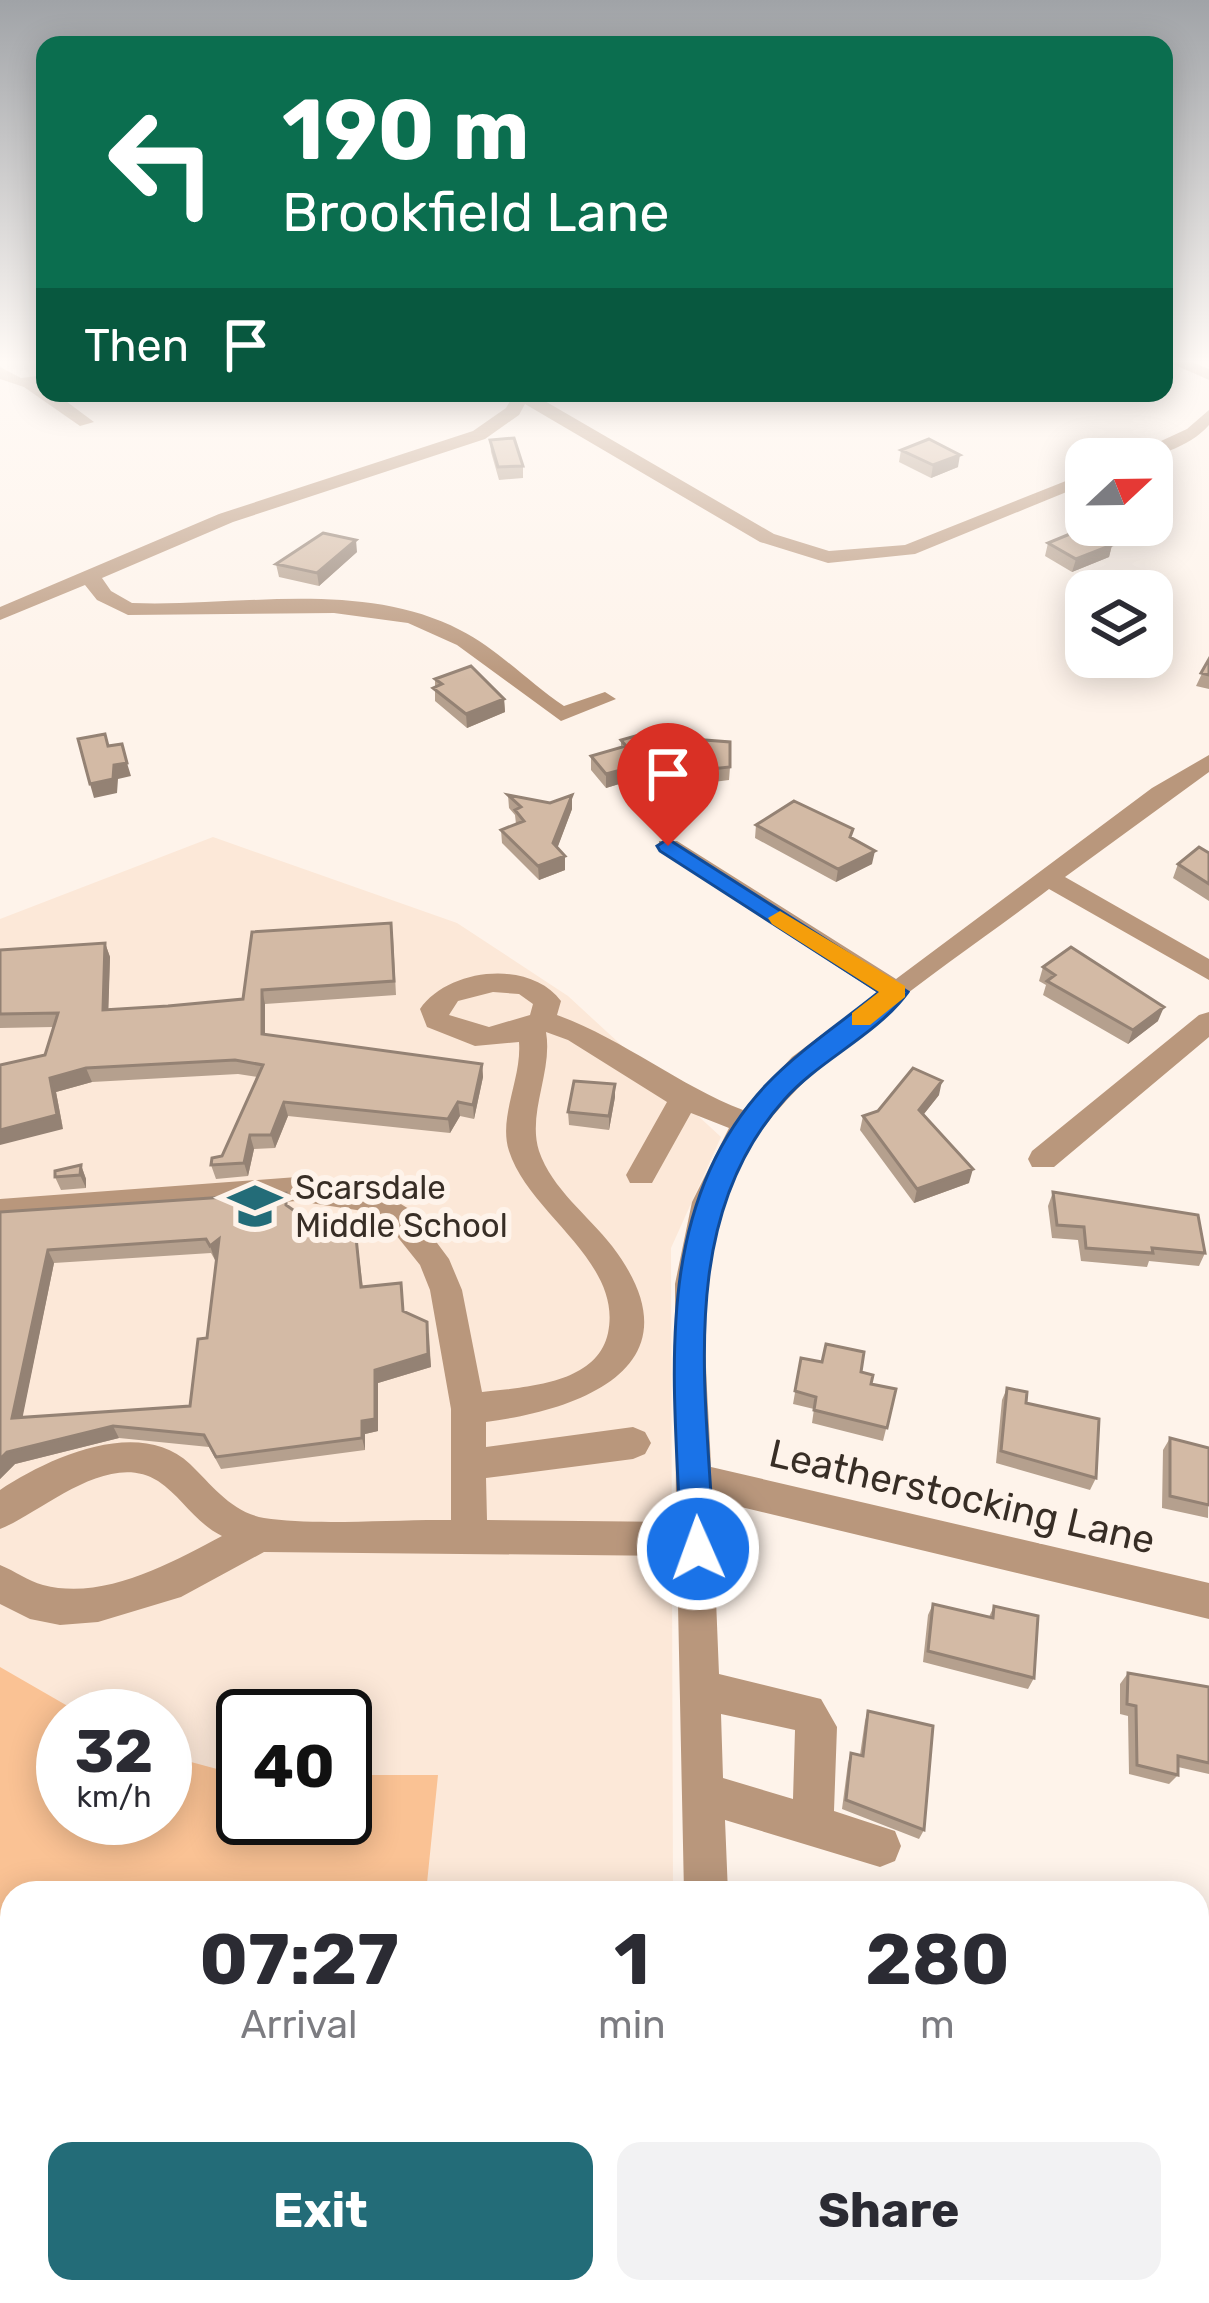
<!DOCTYPE html>
<html lang="en">
<head>
<meta charset="utf-8">
<style>
  body { margin:0; font-family:Rubik,sans-serif; background:#f2f2f3; color:#2b2b33; height:100vh; display:flex; flex-direction:column; font-size:45px; white-space:nowrap }
  * { box-sizing:border-box; margin:0 }
  p { font-size:39px; color:#7c7c81 }
  .icon { flex:none; width:66px; height:66px; fill:none; stroke:currentColor; stroke-width:2; stroke-linecap:round; stroke-linejoin:round }
  .map { position:relative; flex:1; overflow:hidden }
  .panel { position:absolute; left:0px; top:1881px; width:1209px; height:423px; display:flex; flex-direction:column; background:#fff; border-radius:36px 36px 0 0; box-shadow:0 6px 30px #0003 }
  .panel>* { flex:none }
  .guide { position:absolute; left:36px; top:36px; width:1137px; height:366px; border-radius:24px; box-shadow:0 6px 30px #0003; background:#0b6e4f; color:#fff; overflow:hidden }
  .needle { width:78px; rotate:68deg }
  .fabs { position:absolute; left:1065px; top:438px; display:grid; gap:24px }
  .fabs a { display:grid; place-items:center; width:108px; height:108px; border-radius:24px; background:#fff; box-shadow:0 6px 30px #0003; font-size:60px }
  .speed { position:absolute; left:36px; top:1689px; display:flex; gap:24px; font-size:60px; font-weight:700; text-align:center }
  .speed>* { display:grid; place-content:center; width:156px; height:156px; border-radius:50%; background:#fff; box-shadow:0 6px 30px #0003; line-height:1 }
  .speed small { font-size:30px; font-weight:400 }
  .speed .limit { border:6px solid #111; border-radius:18px; background:#fff; color:#111 }
  .pin { position:absolute; display:grid; place-items:center; width:102px; height:102px; color:#fff; margin:-123px -51px; border-radius:50% 50% 50% 0; rotate:-45deg; box-shadow:0 0 12px #0007 }
  .pin .icon { rotate:45deg }
  .me { position:absolute; width:132px; margin:-66px; rotate:358deg; stroke-linejoin:round; filter:drop-shadow(0 0 9px #0008) }
  .turn { display:flex; align-items:center; gap:42px; height:252px; padding:0 48px; font-size:54px }
  .turn .icon { width:156px; height:156px; stroke-width:2.5 }
  .turn b { display:block; font-size:84px; line-height:102px }
  .then { display:flex; align-items:center; height:114px; padding:0 48px; background:#0003; gap:24px; font-size:45px }
  .eta { display:flex; justify-content:space-evenly; align-items:center; height:204px; text-align:center }
  .eta b { font-size:72px; font-weight:700; line-height:84px }
  .button { display:flex; gap:24px; margin-top:auto; padding:24px 48px }
  .button a { flex:1; height:138px; border-radius:24px; background:#236c78; color:#fff; font-size:48px; font-weight:700; line-height:138px; text-align:center }
  .button a+a { background:#f2f2f3; color:#2b2b33 }
  .map>svg:first-child { display:block }
  .built { fill:#fce8d8; fill-rule:evenodd }
  .green { fill:#fac294 }
  .lines { fill:none; stroke-linecap:round; stroke-linejoin:round }
  .minor { fill:#b9977c; fill-rule:evenodd }
  .wall { fill:#b5a08e; fill-rule:evenodd }
  .shaded-wall { fill:#948274 }
  .building { fill:#d3baa5; stroke:#948274; stroke-width:3; fill-rule:evenodd }
  .route { fill:#1a73e8; stroke:#114b97; stroke-width:3 }
  .slow { fill:#f59e0b }
  .labels { text-anchor:middle; dominant-baseline:central; stroke-width:12; stroke-linejoin:round; paint-order:stroke }
  .poi-label { font-size:33px; fill:#382e26; stroke:#fef3ea; text-anchor:start }
  .near-street-label { font-size:39px; fill:#382e26; stroke:#fef3ea }
</style>
</head>
<body>
<div class="map">
<svg width="1209" height="2303" viewBox="0 0 1209 2303">
  <rect width="100%" height="100%" fill="#fef3ea"/>
  <path class="built" d="M213,837L457,923L568,996L721,1137L671,1248L673,1893H12V2292H675V2303H0V919ZM63,1716H165V1818H63ZM243,1716H345V1818H243Z"/>
  <path class="green" d="M0,1667L85,1716H63V1818H165V1755L243,1776V1818H345V1775H438L426,1893H12V2292H389L388,2303H0Z"/>
  <g class="lines">
    <path class="minor" d="M1185,359L1209,369V380L1164,360Z
      M0,367L21,378L45,375V393H55L94,422L80,426L24,387L0,379Z
      M515,393H531L774,534L829,551L905,545L1086,473V484L915,554L828,563L760,542L525,404L519,415L485,439L233,522L102,578L111,591L132,603C238,607 361,579 460,630C498,649 528,682 564,706L605,692L616,699L561,721L457,645L408,623L334,613L128,615L97,600L85,585L0,620V607L219,514L473,431L506,408Z
      M1209,410V425C1189,448 1152,459 1122,459L1187,429Z
      M1209,755V772L1065,877L1209,959V980L1049,889C948,967 762,1080 722,1202C695,1287 708,1381 711,1467L1209,1583V1619L712,1500L719,1674L821,1699L837,1727L834,1811L895,1831L901,1846L895,1861L880,1867L725,1820L728,1893H684L677,1556L264,1552L181,1597L98,1622L60,1625L30,1619L0,1604V1565C15,1571 28,1581 43,1585C104,1601 171,1563 222,1536C194,1522 182,1497 158,1481C108,1449 41,1513 0,1529V1490C48,1458 139,1416 190,1464C212,1485 231,1512 264,1518C314,1526 397,1519 451,1520V1409L430,1290L420,1265L392,1230L363,1211L297,1201L0,1223V1199L297,1177L381,1192L414,1212L449,1259L462,1290L482,1392C523,1387 597,1385 608,1333C623,1261 529,1214 509,1151C498,1117 522,1078 519,1042L475,1046L427,1027L420,1009C448,968 530,959 561,1001L557,1015C623,1039 678,1085 743,1110L792,1057L878,993L659,851V841H677L896,979L1152,788ZM493,992L519,994L533,1004L530,1015L489,1027L449,1015L458,1001ZM546,1032L568,1040L667,1102L626,1175L630,1183H652L691,1113L729,1128L692,1202L675,1284L676,1522L487,1520L486,1478L633,1459L645,1454L651,1443L645,1432L633,1427L486,1447V1422C585,1409 702,1364 612,1246C588,1215 552,1189 539,1151C527,1113 553,1071 546,1032ZM721,1714L795,1730L793,1799L723,1778Z
      M1209,1012V1037L1054,1167H1032L1028,1159L1032,1151L1199,1015Z
      M690,2292H740L741,2303H691Z"/>
  </g>
  <path class="wall" d="M490,440L523,466V478L499,480L491,452Z
    M901,450L958,467L931,478L899,462Z
    M1048,543L1112,545L1109,557L1072,572L1045,556Z
    M357,552L319,586L279,577L276,564Z
    M1209,659V689L1196,686Z
    M435,679L504,699L505,712L467,728L435,701Z
    M621,740L730,767L729,780L690,785V779L642,777L606,788L591,770V756L621,748Z
    M508,795L572,809L557,848L565,870L539,880L502,843L501,830L516,824L515,815L509,808Z
    M756,825L852,838L872,864L836,882L755,838Z
    M1209,853V901L1173,878L1178,864Z
    M252,932L393,937L396,995L265,1004V1035L482,1064L483,1077L474,1119L460,1116L450,1133L288,1116L275,1148L254,1149L248,1176L216,1179L211,1165L222,1156L258,1077L238,1074L92,1082L56,1092L63,1129L45,1055L53,1027L0,1028V950L105,943L110,957L108,1009L168,1006L243,999Z
    M1043,967L1158,1021L1128,1044L1043,995L1046,985L1039,981Z
    M939,1095L923,1115L969,1183L914,1203L860,1130L863,1116Z
    M615,1097L609,1130L569,1125L568,1112Z
    M81,1165L86,1179V1188L61,1190L55,1177Z
    M1053,1192L1205,1253L1199,1266L1149,1261L1147,1267L1081,1261L1078,1240L1052,1238L1048,1206Z
    M290,1208L323,1231L355,1227L363,1287L401,1283L404,1312L429,1334L431,1367L378,1383V1431L365,1434V1450L221,1469L209,1447L119,1438L15,1464L0,1479V1212ZM211,1253L215,1260L216,1258L207,1338L190,1406L22,1417L54,1263Z
    M801,1358L861,1372L871,1384L896,1389L883,1441L812,1423L814,1409L793,1404Z
    M1007,1388L1026,1403L1096,1478L1090,1490L996,1463L1002,1400Z
    M1170,1438L1209,1448L1208,1518L1162,1508L1163,1450Z
    M933,1604L989,1617L994,1606L1034,1678L1028,1689L923,1662L928,1615Z
    M1128,1673L1209,1687V1774L1178,1767V1775L1169,1784L1129,1774L1128,1716L1120,1714V1684Z
    M868,1711L924,1830L919,1839L842,1809L848,1763L851,1753L860,1755L865,1721Z
    M1143,2292H1197L1209,2303H1145Z"/>
  <path class="shaded-wall" d="M960,455L958,467L931,478L933,465Z
    M356,540L357,552L319,586L317,573Z
    M1112,545L1109,557L1072,572L1076,559Z
    M504,699L505,712L467,728L466,714Z
    M127,763L131,776L118,779L117,793L94,798L90,784L114,765Z
    M643,764L642,777L606,788V774Z
    M572,795V809L554,857L553,843Z
    M875,851L872,864L836,882L838,869Z
    M565,856V870L539,880L538,866Z
    M105,943L110,957L108,1023L103,1010Z
    M262,990L265,1004V1048L262,1034Z
    M1164,1007L1158,1021L1128,1044L1133,1030Z
    M482,1064L483,1077L474,1119L473,1105Z
    M86,1068L92,1082L56,1092L63,1129L0,1145V1130L50,1078Z
    M942,1081L939,1095L916,1124L919,1110Z
    M615,1084V1097L609,1130V1116Z
    M284,1102L288,1116L275,1148L271,1135Z
    M458,1102L460,1116L450,1133L448,1119Z
    M250,1135L254,1149L248,1176L244,1163Z
    M81,1165L86,1179V1188L80,1175Z
    M973,1169L969,1183L914,1203L917,1189Z
    M219,1239L223,1252L215,1260L210,1246Z
    M48,1250L54,1263L20,1430L12,1418Z
    M427,1322L431,1367L378,1383V1431L365,1434V1450L362,1438V1421L375,1370Z
    M113,1426L119,1438L15,1464L0,1479V1459L7,1452Z"/>
  <path class="building" d="M514,438L523,466L498,467L490,440Z
    M929,439L960,455L933,465L901,450Z
    M1082,529L1112,545L1076,559L1048,543Z
    M323,533L356,540L317,573L276,564Z
    M1209,659V675L1201,673Z
    M471,666L504,699L466,714L433,688L442,684L435,679Z
    M105,734L108,746L122,744L127,763L114,765L113,779L90,784L78,739Z
    M639,735L730,742V767L691,771V765L643,764L606,774L591,756L626,746L621,740Z
    M508,795L550,803L572,795L553,843L565,856L538,866L501,830L524,821L515,810L521,807Z
    M794,801L853,829L850,837L875,851L838,869L756,825Z
    M1199,847L1209,853V884L1178,864Z
    M391,923L394,981L262,990V1034L482,1064L473,1105L458,1102L448,1119L284,1102L271,1135H250L244,1163L211,1165L212,1158L222,1156L263,1065L235,1060L86,1068L50,1078L57,1115L0,1130V1065L45,1055L58,1013L0,1014V950L105,943L103,1010L168,1006L243,999L252,932Z
    M1071,947L1164,1007L1133,1030L1047,981L1055,975L1043,967Z
    M913,1068L942,1081L919,1110L973,1169L917,1189L863,1116L878,1111Z
    M574,1081L615,1084L609,1116L568,1112Z
    M81,1165L80,1175L55,1177V1171Z
    M1053,1192L1198,1215L1205,1253L1152,1248L1153,1253L1086,1248L1084,1227L1057,1225Z
    M286,1193V1205L323,1231L355,1227L361,1287L401,1283L403,1311L427,1322L428,1354L375,1370V1419L362,1421V1438L216,1457L204,1435L113,1426L7,1452L0,1459V1212ZM206,1239L210,1246L219,1239L207,1338L198,1339L190,1406L12,1418L48,1250Z
    M826,1344L864,1352L861,1372L873,1375L871,1384L896,1389L887,1428L814,1410L816,1397L795,1391L801,1358L822,1362Z
    M1007,1388L1027,1392L1026,1403L1099,1419L1096,1478L1001,1451Z
    M1170,1438L1209,1448V1505L1170,1496Z
    M933,1604L993,1618L994,1606L1038,1616L1034,1678L928,1651Z
    M1128,1673L1209,1687V1763L1178,1756V1775L1137,1765L1136,1706L1127,1704Z
    M868,1711L933,1726L924,1830L846,1800L851,1753L863,1756Z
    M1209,2284V2303H1155L1153,2292H1197V2285Z"/>
  <linearGradient id="sky" x2="0" y2="1"><stop stop-color="#a0a3a7"/><stop offset="0.53" stop-color="#fffaf6"/><stop offset="1" stop-color="#fffaf6" stop-opacity="0"/></linearGradient>
  <rect width="1209" height="682" fill="url(#sky)"/>
  <path class="route" d="M668,839L908,992C877,1035 819,1060 784,1100C674,1223 708,1397 714,1549L709,1560L698,1564L686,1560L681,1549C676,1390 647,1212 766,1085C798,1051 842,1022 879,992L660,851L657,846Z"/>
  <path class="slow" d="M780,911L905,986V997L870,1025H852V1013L879,992L772,924L768,918Z"/>
  <defs>
    <g id="school-bare" transform="scale(4.14)"><path d="M0-5L7-2L0 1L-7-2ZM-4 1L0 2.5L4 1V4Q0 6-4 4Z" fill="#236c78" stroke="#fef3ea" stroke-width="2.5" paint-order="stroke"/></g>
  </defs>
  <g fill-rule="evenodd">
    <use href="#school-bare" x="255" y="1206"/>
  </g>
  <g class="labels">
    <g class="poi-label">
      <text x="295" y="1187">Scarsdale<tspan x="295" dy="38">Middle School</tspan></text>
    </g>
    <g class="near-street-label">
      <text transform="translate(962 1497) rotate(13)">Leatherstocking Lane</text>
    </g>
  </g>
</svg>
<div class="fabs">
<a><svg class="needle" viewBox="-14 -14 28 28"><path d="M0-13l5 13h-10z" fill="#e53935"/><path d="M0 13l5-13h-10z" fill="#7c7c81"/></svg></a>
<a><svg class="icon" aria-label="layers" viewBox="0 0 24 24"><path d="M12 4l9 5-9 5-9-5zM3 14l9 5 9-5"/></svg></a>
</div>
<div class="speed"><div>32<small>km/h</small></div><div class="limit">40</div></div>
<div class="pin" style="left:668px;top:846px;background:#d93025"><svg class="icon" aria-label="arrive" viewBox="0 0 24 24"><path d="M6 21V4h12l-3 4 3 4H6"/></svg></div>
<svg class="me" style="left:698px;top:1549px" viewBox="-20 -20 40 40"><circle r="17" fill="#1a73e8" stroke="#fff" stroke-width="3"/><path d="M0-11L8 9 0 5-8 9z" fill="#fff"/></svg>
<div class="guide">
<div class="turn"><svg class="icon" aria-label="left" viewBox="0 0 24 24"><path d="M17 20v-9H6M10 6l-5 5 5 5"/></svg><div><b>190 m</b>Brookfield Lane</div></div>
<div class="then">Then<svg class="icon" aria-label="arrive" viewBox="0 0 24 24"><path d="M6 21V4h12l-3 4 3 4H6"/></svg></div>
</div>
<section class="panel">
<div class="eta">
<div><b>07:27</b><p>Arrival</p></div>
<div><b>1</b><p>min</p></div>
<div><b>280</b><p>m</p></div>
</div>
<div class="button"><a>Exit</a><a>Share</a></div>
</section>
</div>
</body>
</html>
